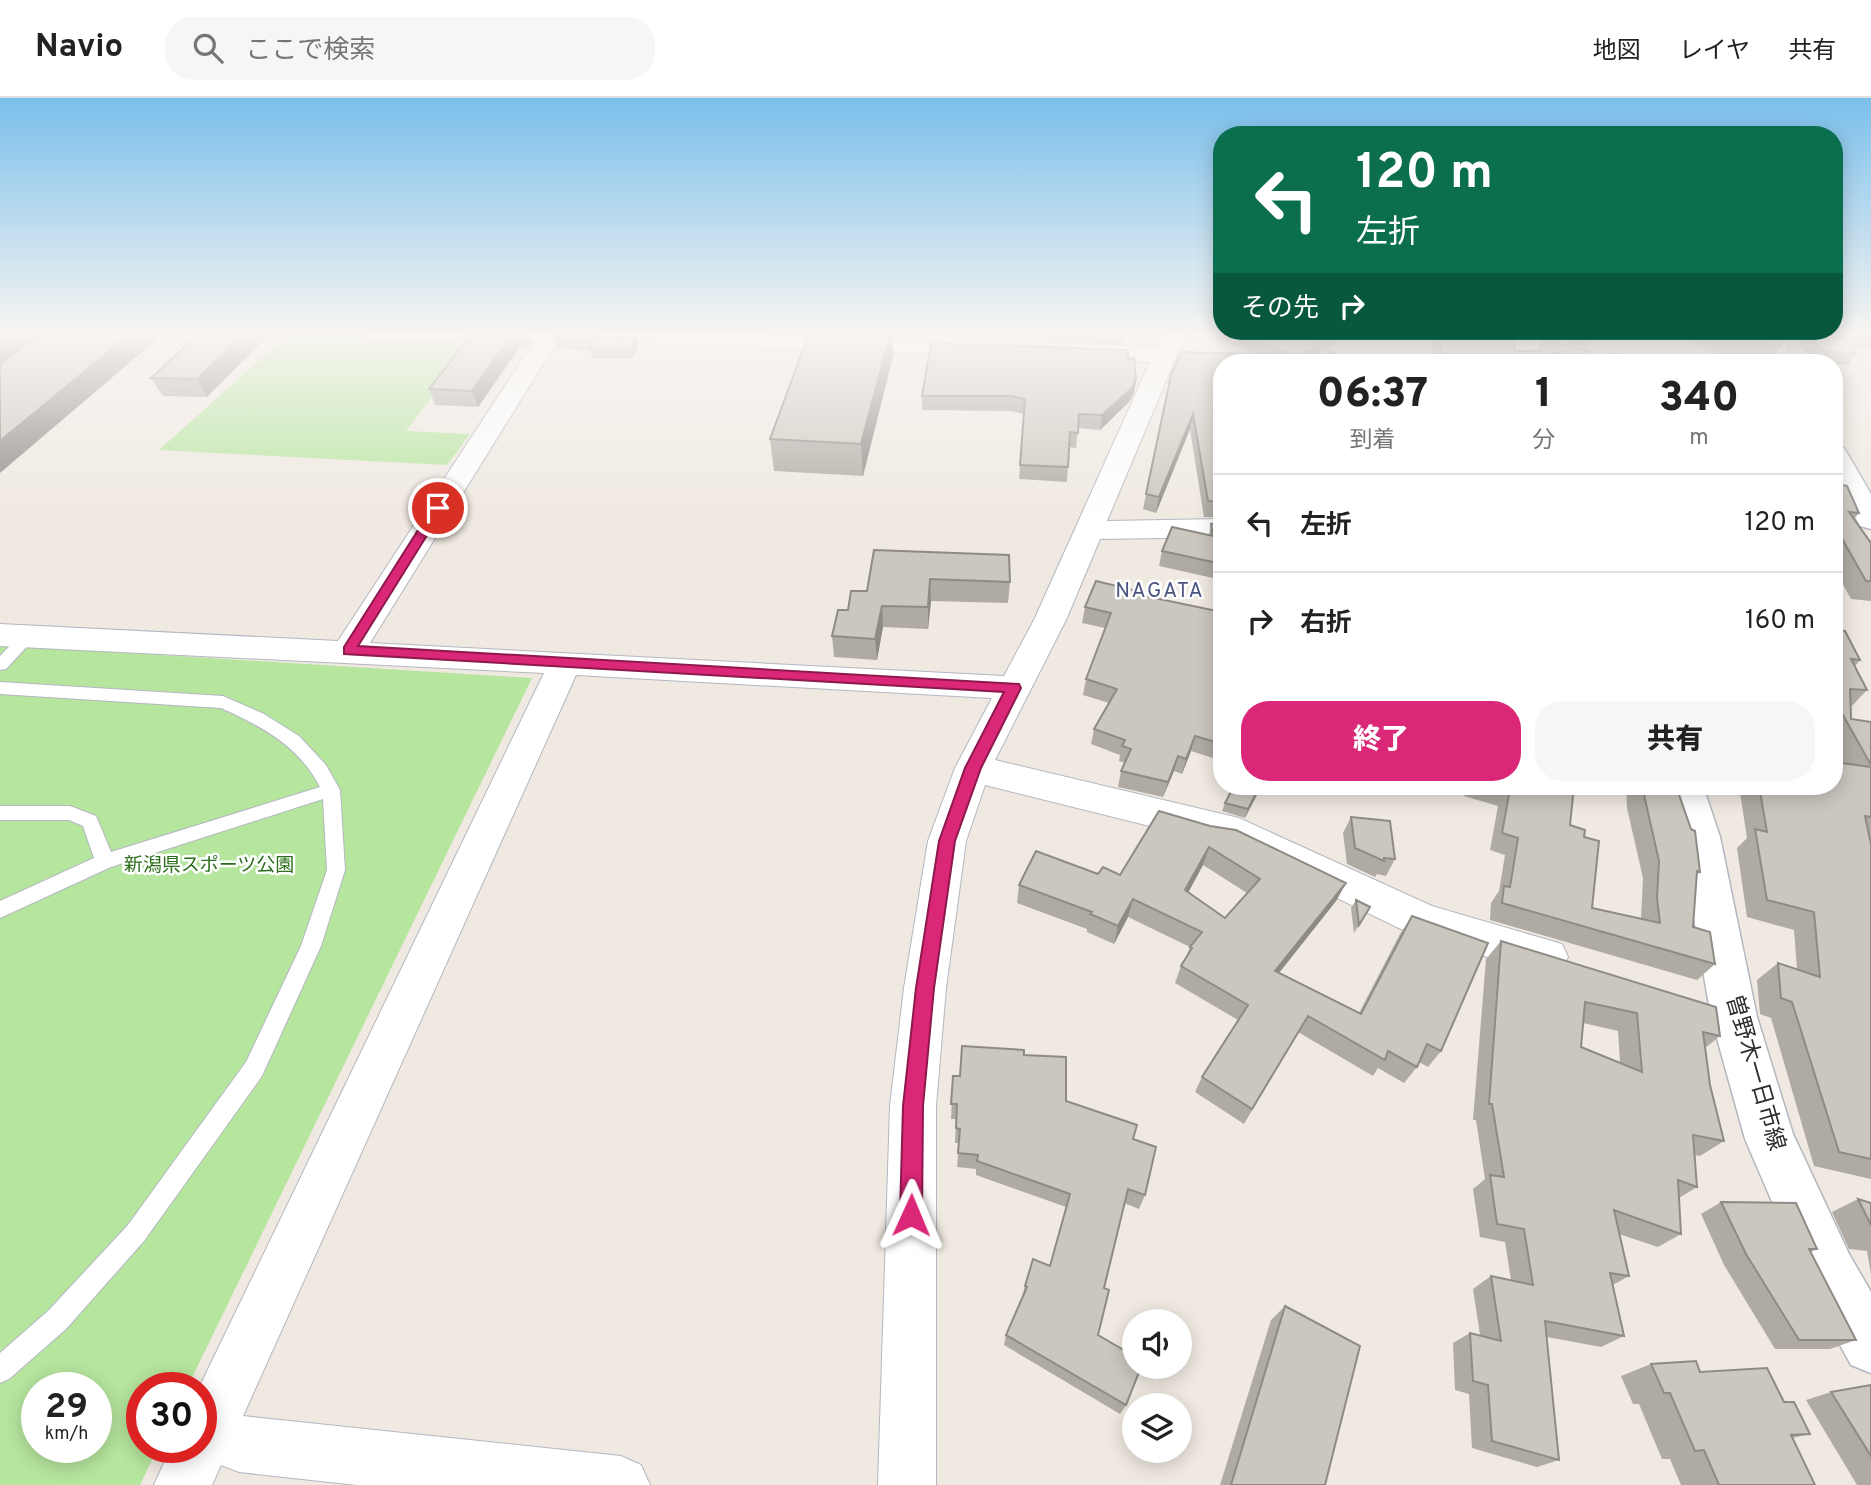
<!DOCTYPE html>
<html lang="ja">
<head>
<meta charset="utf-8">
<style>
  body { margin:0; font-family:Overpass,"Noto Sans JP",sans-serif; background:#f6f6f6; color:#222; height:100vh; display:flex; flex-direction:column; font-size:26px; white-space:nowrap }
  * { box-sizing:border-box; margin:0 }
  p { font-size:23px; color:#767676 }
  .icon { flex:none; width:38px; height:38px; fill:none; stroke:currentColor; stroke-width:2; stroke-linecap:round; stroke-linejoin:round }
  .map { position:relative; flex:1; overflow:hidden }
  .details { position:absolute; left:1213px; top:256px; width:630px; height:441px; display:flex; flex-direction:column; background:#fff; border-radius:28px; box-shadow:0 4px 18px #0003 }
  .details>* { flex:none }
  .hud { position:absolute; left:1213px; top:28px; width:630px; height:214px; border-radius:28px; box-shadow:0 4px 18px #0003; background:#0b6e4f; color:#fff; overflow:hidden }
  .controls { position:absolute; left:1122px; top:1211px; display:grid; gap:14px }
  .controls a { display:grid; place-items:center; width:70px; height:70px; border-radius:50%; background:#fff; box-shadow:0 4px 18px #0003; font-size:35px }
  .speed { position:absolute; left:21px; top:1274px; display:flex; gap:14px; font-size:35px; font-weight:700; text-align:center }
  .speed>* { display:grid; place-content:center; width:91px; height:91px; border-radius:50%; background:#fff; box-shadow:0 4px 18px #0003; line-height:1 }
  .speed small { font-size:18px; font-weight:400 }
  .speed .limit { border:10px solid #d22; background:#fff; color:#111 }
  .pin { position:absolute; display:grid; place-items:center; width:60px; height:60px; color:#fff; margin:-30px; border:4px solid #fff; border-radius:50%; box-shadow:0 2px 7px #0007 }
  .me { position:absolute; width:77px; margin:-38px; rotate:1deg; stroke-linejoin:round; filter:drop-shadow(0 0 5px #0008) }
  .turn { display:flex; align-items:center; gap:24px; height:147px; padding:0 28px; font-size:32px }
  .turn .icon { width:91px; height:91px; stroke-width:2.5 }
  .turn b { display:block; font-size:49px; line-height:60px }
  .then { display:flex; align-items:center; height:66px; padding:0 28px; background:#0003; gap:14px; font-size:26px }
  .eta { display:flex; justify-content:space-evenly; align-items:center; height:119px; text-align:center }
  .eta b { font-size:42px; font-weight:800; line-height:49px }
  .cta { display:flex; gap:14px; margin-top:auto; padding:14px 28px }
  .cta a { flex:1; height:80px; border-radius:28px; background:#db2777; color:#fff; font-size:28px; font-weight:800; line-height:80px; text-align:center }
  .cta a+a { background:#f6f6f6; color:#222 }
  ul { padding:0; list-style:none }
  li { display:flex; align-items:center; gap:21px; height:98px; padding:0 28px; border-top:2px solid #e0e0e0 }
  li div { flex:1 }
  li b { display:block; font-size:26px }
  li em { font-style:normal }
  header { display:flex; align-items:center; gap:42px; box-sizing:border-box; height:98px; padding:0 35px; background:#fff; border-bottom:2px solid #e0e0e0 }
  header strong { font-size:33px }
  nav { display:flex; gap:38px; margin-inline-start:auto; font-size:24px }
  .search { width:490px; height:63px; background:#f6f6f6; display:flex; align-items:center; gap:18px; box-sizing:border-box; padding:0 24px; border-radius:28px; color:#767676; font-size:26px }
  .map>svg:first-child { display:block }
  .green { fill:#b6e59e; fill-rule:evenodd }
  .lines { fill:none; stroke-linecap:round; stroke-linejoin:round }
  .lane-casing { stroke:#b4b7c1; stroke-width:2 }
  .street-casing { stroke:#b4b7c1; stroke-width:2 }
  .secondary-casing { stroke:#b4b7c1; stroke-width:3 }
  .lane { fill:#fff; fill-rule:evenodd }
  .street { fill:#fff; fill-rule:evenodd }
  .secondary { fill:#fff; fill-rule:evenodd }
  .wall { fill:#afaba4; fill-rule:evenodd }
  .shaded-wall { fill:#8e8b86 }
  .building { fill:#cbc7bf; stroke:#8e8b86; stroke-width:2; fill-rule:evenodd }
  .route { fill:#db2777; stroke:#8e194d; stroke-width:2 }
  .labels { text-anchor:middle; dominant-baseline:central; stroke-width:5; stroke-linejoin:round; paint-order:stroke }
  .park-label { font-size:19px; fill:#2c6e1b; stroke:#fff }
  .neighbourhood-label { font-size:21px; letter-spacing:2px; fill:#4d5680; stroke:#fff }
  .near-street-label { font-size:23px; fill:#2e2e2e; stroke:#fff }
</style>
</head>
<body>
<header>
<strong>Navio</strong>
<div class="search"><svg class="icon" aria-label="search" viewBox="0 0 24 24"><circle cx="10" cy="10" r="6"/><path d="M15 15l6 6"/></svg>ここで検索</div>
<nav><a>地図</a><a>レイヤ</a><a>共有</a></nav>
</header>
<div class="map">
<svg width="1871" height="1387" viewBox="0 0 1871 1387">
  <rect width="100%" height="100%" fill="#efe9e1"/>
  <path class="green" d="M289,235L473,246L406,333L470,336L447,367L159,352Z
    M0,547L532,580L187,1290H142V1349H158L140,1387H0ZM37,1290H96V1349H37Z"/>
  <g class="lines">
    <g class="lane-casing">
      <path id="lane" d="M28,533L36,538L33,542L6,571L0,572V558L23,534Z
        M0,584L223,598L264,616L299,638L326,667L340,692L345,772L321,848L262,978L144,1143L66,1231L9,1281L0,1285V1255L48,1213L128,1127L246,964L301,848L327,772L323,701L111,769L0,820V803L94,760L83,728L69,722H0V708H70L96,718L111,754L320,689C299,648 261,628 221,610L0,596Z"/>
    </g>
    <g class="street-casing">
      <path id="street" d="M359,233H692L987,245L991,250L987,255L979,257L558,242L370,545L1004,578L1034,522L1150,264L1079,260L1071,258L1067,253L1071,248L1079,246L1157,250L1165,233H1187L1107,423L1222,421V439L1100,441L1066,522L995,662L1239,720L1432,808L1562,846L1568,859L1562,872L1547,877L1409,835L1230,748L985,687L966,743L946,890L936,1008V1387H878L890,1008L904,890L928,743L955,670L992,600L576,577L243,1318L621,1358L641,1367L650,1387H357L239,1374L221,1367L212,1387H154L171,1349H201L199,1290L544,575L0,548V526L338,543L535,242L370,240Z
        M1512,234H1528L1604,259L1608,264H1573L1512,244L1508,239Z"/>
    </g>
    <g class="secondary-casing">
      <path id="secondary" d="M1511,233H1535L1533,264H1509Z
        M1754,233H1778L1795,264H1771Z
        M1834,348L1844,350L1871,396V431L1860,428L1834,382Z
        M1665,688H1703L1720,739L1757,919L1793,1036L1849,1156L1871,1194V1275L1851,1267L1811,1194L1745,1041L1711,919L1680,739Z"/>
    </g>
    <use href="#lane" class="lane"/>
    <use href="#street" class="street"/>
    <use href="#secondary" class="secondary"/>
  </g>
  <path class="wall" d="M202,233L207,299L163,298L151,280Z
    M474,233H527L530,245L527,249H520L478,309L435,307L429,291Z
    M742,233H892L893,258L863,378L774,373L770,341L809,235Z
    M944,233H1126L1124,247L944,240Z
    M1193,233H1329L1337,237L1334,247L1325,252L1354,264H1222V419H1204L1190,331L1156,415L1143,411L1171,277L1181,254L1258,256Z
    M1434,233H1510L1515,253H1537L1542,242L1586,262L1585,264H1436L1430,244Z
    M1537,233H1593L1585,250L1538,234Z
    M1667,233H1774L1781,248L1771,264H1733Z
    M1788,233H1871V251L1851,249L1856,255L1848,267L1834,266V264H1814Z
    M636,240L638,248L632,260H592L591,253L556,250L554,242Z
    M1611,256L1671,264H1606Z
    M1128,262L1136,281L1134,295L1129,304L1100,332L1078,330L1076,350L1069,349L1067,384L1019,381L1024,316L1010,313L922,312V298Z
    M1834,375L1859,415L1854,421L1871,445V503L1851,501L1834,470Z
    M1222,425V482L1159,468L1162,453L1209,437L1211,426Z
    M874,452L1010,484L1008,505L931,503L928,531L883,529L877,562L834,559L832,538L848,512L867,493Z
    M1140,498L1219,571H1222V663L1191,653L1182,676L1174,673L1163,699L1118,689L1121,673L1125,665L1119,663L1120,657L1091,646L1094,631L1109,605L1083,597L1086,581L1105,530L1082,525L1085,509Z
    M1834,532L1860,562L1855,568L1867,592L1850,610L1851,621L1871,624V740H1870L1871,746V1081L1814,1068L1771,920L1760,916L1757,882L1778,865L1797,871L1794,832L1747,819L1737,750L1747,740L1739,688H1834L1840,665L1834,653Z
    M1260,688L1245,720L1222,713L1225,705Z
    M1466,688H1576L1573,691L1570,727L1584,739L1592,810L1641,820L1643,780L1627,710L1626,688H1676L1700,774L1696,778L1693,829L1715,866L1697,882L1490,822L1491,805L1499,793L1505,757L1490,752L1498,708L1464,698Z
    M1159,713L1346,785L1336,803L1279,875L1359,915L1400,836L1412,818L1441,953L1428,969L1419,964L1417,969L1404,985L1378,970L1373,978L1298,934L1244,1026L1195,994L1202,979L1238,922L1175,885L1181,868L1186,860L1190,849L1128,819L1114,846L1087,834V831L1017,805L1019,787L1098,776L1120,777ZM1203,767L1247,795L1225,820L1188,794Z
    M1351,719L1395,761L1386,778L1377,776L1375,779L1347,766L1343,735Z
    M1356,802L1370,809L1354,835L1351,810Z
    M1501,843L1720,938L1705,950L1710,987L1724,1043L1700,1058L1695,1057L1697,1089L1679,1100L1681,1136L1658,1149L1619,1136L1629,1178L1613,1187L1624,1238L1601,1249L1547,1239L1559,1362L1537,1369L1472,1350L1469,1296L1455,1292L1453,1245L1470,1235L1480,1237L1473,1191L1491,1178L1511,1182L1505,1144L1480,1139L1473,1091L1485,1081L1476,1022H1473L1486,861ZM1583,925L1618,933L1620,965L1581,949Z
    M1024,957L1066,1003L1133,1041L1145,1097L1139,1111L1124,1105L1104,1190L1098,1237L1126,1307L1120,1316L1004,1247L1006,1237L1023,1200L1022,1199L1025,1188L1050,1168L1066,1109L976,1077V1071L957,1069L959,1045H955L956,1021H951L953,978H960Z
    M1858,1101L1871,1105V1176L1867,1153L1849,1151L1832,1114Z
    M1721,1104L1817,1151L1811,1154L1856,1242L1830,1251H1775L1724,1167L1701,1116Z
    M1285,1208L1325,1387H1220L1271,1222Z
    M1651,1266L1700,1274L1784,1304L1810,1336L1792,1340L1815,1387H1681L1670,1361H1662L1639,1306H1633L1621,1278Z
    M1871,1287V1387H1857L1806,1302L1831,1294Z"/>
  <path class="shaded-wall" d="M6,233H45L0,266V238Z
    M134,233H148L155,243L0,375V343Z
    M246,233H273L207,299L197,281Z
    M515,233L520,249L478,309L472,293Z
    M522,233H527L530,245L527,249Z
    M891,233H892L893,258L863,378L861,346Z
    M1337,237L1334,247L1302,264L1297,258Z
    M636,240L638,248L632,260L630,252Z
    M1136,281L1134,295L1129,304L1100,332L1102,317Z
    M1193,316L1190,331L1156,415L1159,399Z
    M930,481L931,503L928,531V509Z
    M882,508L883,529L877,562L875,541Z
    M1195,638L1191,653L1182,676L1186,661Z
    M1178,658L1174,673L1163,699L1168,684Z
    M1260,688L1257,697L1245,720L1248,711Z
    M1209,749L1203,767L1180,810L1185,792Z
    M1346,785L1336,803L1267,890L1275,873Z
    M1133,801L1128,819L1114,846L1118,828Z"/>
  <path class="building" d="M43,233H134L0,343V266Z
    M202,233H246L197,281L151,280Z
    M474,233H515L472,293L429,291Z
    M810,233H891L861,346L770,341Z
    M1226,233H1329L1337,237L1297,258Z
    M1435,233H1510L1513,236L1515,253H1541L1542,242L1588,253L1586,262L1554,255L1555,264H1445Z
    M1730,233H1774L1781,248L1758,246Z
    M1805,233H1871V239L1840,237L1856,255L1822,253Z
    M557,237L636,240L630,252H590L593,245L554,242Z
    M931,245L1128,252V262L1134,259L1136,281L1132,290L1102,317L1079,316L1078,335L1070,334L1068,369L1020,367L1025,301L1011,298H922Z
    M1320,250L1354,264H1222V404L1208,403L1193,316L1159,399L1146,396L1171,277L1181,254L1319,258Z
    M1611,256L1670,262L1671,264H1615Z
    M1834,375L1842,387L1847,388L1859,415L1849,414L1871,445V483H1866L1836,430L1834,432Z
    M1222,425V466L1162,453L1172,429L1213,438L1211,426Z
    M874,452L1009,457L1010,484L930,481L928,509L882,508L875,541L832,538L838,512H848L851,493H867Z
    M1096,483L1141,494L1140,497L1222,514V558L1219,571H1222V646L1195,638L1186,661L1178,658L1168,684L1121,673L1131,651L1122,648L1125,642L1094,631L1117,591L1086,581L1111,515L1085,509Z
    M1834,532L1845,533L1860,562L1851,561L1867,592L1850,591L1851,621L1871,624V667L1834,601Z
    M1834,664L1871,669V719L1865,718L1871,746V1061L1839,1054L1792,904L1781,900L1778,865L1820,879L1814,814L1767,802L1755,731L1767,734L1759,688H1834Z
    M1234,688H1260L1248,711L1225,705Z
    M1501,688H1574L1570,727L1585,732L1584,739L1599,743L1592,810L1660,825L1657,800L1659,763L1642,688H1676L1691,731L1695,733L1700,774L1697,773L1693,829L1710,834L1715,866L1502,805L1504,788L1510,789L1518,740L1502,735L1510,691Z
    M1159,713L1210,728L1236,732L1346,785L1275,873L1361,916L1412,818L1488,845L1441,953L1427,946L1417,969L1388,953L1385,962L1308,918L1252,1011L1202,979L1248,907L1181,868L1192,850L1190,849L1202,834L1133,801L1118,828L1090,816L1092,814L1019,787L1036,753L1098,776L1103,769L1120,777ZM1209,749L1260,781L1225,820L1185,792Z
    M1351,719L1390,723L1395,761L1384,760V763L1355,750Z
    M1356,802L1370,809L1359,827Z
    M1501,843L1716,909L1720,938L1703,934L1710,987L1724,1043L1693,1037L1697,1089L1678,1082L1681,1136L1614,1112L1629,1178L1610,1175L1624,1238L1545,1223L1559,1362L1492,1343L1488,1287L1473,1283L1470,1235L1501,1243L1491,1178L1533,1187L1524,1131L1497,1126L1490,1077L1504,1079L1492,1006H1489ZM1585,904L1637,915L1642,974L1581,949Z
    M962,948L1024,952V957L1066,959V1003L1137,1027L1133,1041L1156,1049L1145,1097L1128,1091L1104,1190L1109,1192L1098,1237L1134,1258V1269H1141L1126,1307L1006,1237L1027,1189L1025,1188L1033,1161L1050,1168L1070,1096L977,1063L978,1057L958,1055L960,1031L956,1030L957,1006H951L953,978H960Z
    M1858,1101L1871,1105V1127Z
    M1721,1104L1796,1105L1817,1151H1809L1856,1242H1799L1746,1156Z
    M1285,1208L1360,1248L1325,1387H1231Z
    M1696,1263L1700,1274L1767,1270L1784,1304H1794L1810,1336L1791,1337L1815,1387H1719L1704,1352L1695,1353L1670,1295H1664L1651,1266Z
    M1871,1287V1358L1831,1294Z"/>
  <linearGradient id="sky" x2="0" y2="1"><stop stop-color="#7abfeb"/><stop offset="0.55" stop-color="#f8f5f2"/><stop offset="1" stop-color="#f8f5f2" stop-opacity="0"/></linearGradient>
  <rect width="1871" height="427" fill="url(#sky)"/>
  <path class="route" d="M438,407L444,410L358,548L1019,586L1021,590L981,670L955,743L934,890L923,1008L922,1117L919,1125L911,1128L903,1125L900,1117L903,1008L916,890L939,743L965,670L1004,594L344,556V549L432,410Z"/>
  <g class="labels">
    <g class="park-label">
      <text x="209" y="768">新潟県スポーツ公園</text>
    </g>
    <g class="neighbourhood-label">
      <text x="1160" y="493">NAGATA</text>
    </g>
    <g class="near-street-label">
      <text transform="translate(1754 975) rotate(74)">曽野木一日市線</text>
    </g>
  </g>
</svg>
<div class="controls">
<a><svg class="icon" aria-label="sound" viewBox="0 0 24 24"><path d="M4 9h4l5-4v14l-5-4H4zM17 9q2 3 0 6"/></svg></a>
<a><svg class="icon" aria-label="layers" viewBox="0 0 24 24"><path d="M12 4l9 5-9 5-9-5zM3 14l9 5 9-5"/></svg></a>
</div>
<div class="speed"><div>29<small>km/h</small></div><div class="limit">30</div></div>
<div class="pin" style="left:438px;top:410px;background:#d93025"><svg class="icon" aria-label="arrive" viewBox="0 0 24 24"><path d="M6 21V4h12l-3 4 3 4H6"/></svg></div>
<svg class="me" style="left:911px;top:1117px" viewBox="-20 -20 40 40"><path d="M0-17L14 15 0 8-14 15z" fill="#db2777" stroke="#fff" stroke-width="4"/></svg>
<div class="hud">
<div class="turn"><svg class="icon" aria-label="left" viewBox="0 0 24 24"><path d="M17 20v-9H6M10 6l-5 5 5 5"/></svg><div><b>120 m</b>左折</div></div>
<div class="then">その先<svg class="icon" aria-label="right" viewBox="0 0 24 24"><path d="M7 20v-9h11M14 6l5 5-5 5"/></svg></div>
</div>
<section class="details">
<div class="eta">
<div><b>06:37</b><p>到着</p></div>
<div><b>1</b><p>分</p></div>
<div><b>340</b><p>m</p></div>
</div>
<ul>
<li><svg class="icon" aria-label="left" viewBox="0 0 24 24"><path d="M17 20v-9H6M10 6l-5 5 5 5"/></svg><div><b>左折</b></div><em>120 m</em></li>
<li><svg class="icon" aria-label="right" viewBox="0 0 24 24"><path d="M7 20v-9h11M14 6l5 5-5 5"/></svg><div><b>右折</b></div><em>160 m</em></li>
</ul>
<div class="cta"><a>終了</a><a>共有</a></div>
</section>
</div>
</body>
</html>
